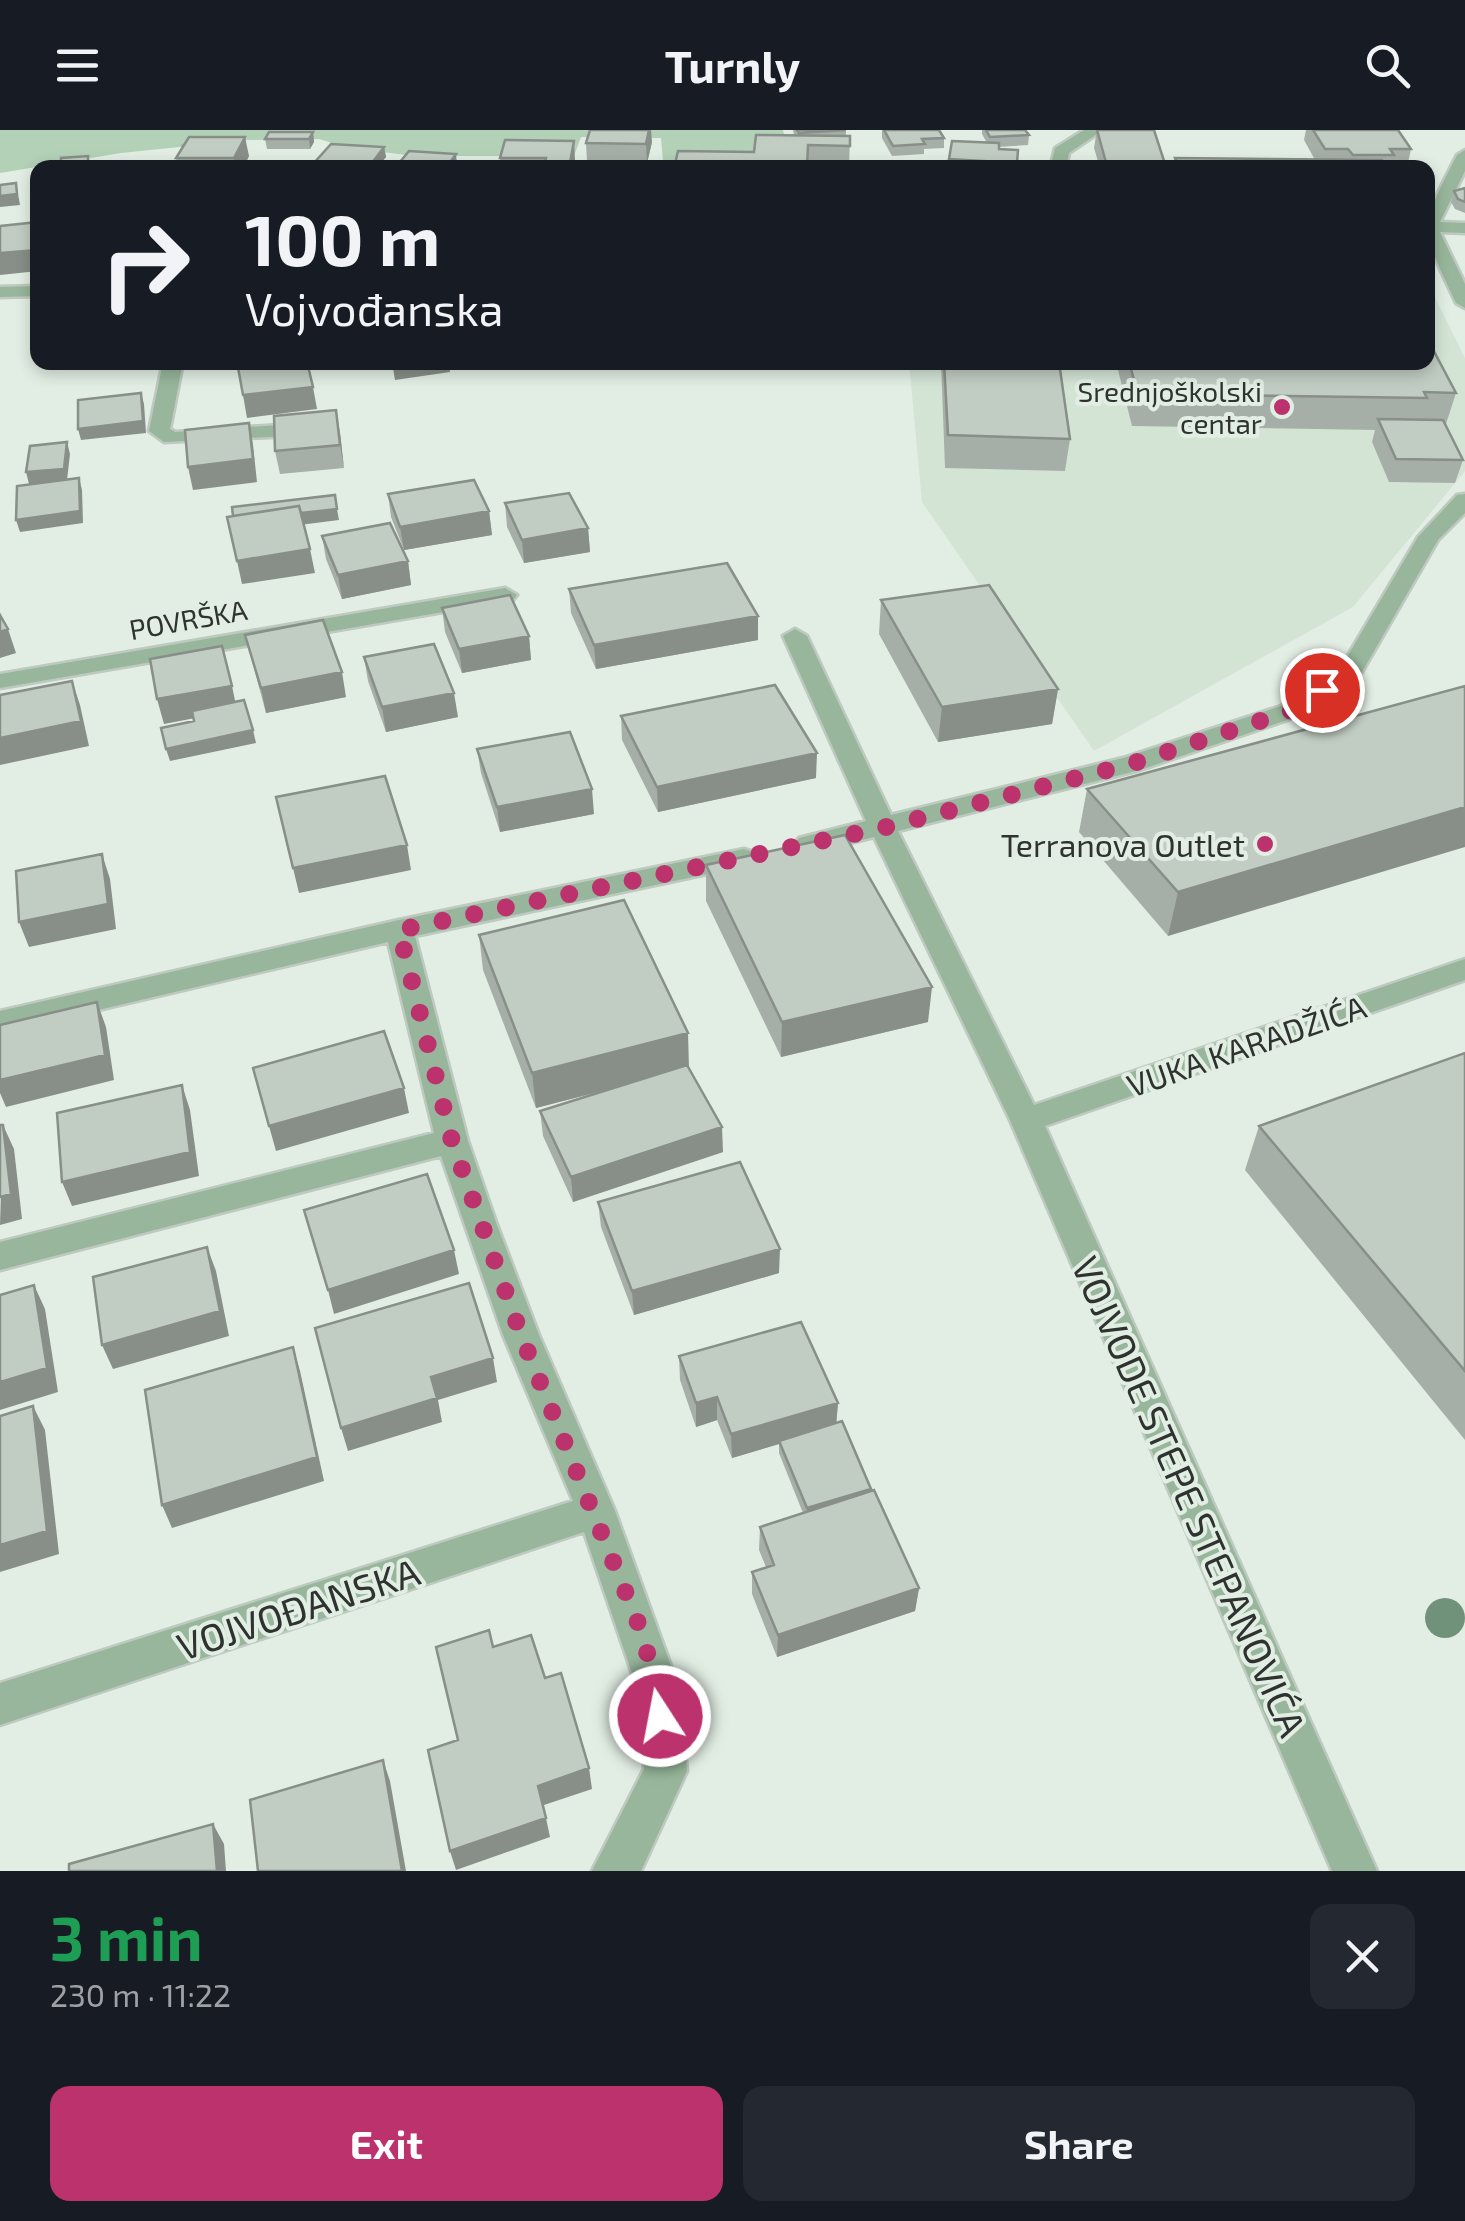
<!DOCTYPE html>
<html lang="en">
<head>
<meta charset="utf-8">
<style>
  body { margin:0; font-family:"Exo 2",sans-serif; background:#242831; color:#f1f3f6; height:100vh; display:flex; flex-direction:column; font-size:38px; white-space:nowrap }
  * { box-sizing:border-box; margin:0 }
  p { font-size:32px; color:#9ea1a6 }
  .icon { flex:none; width:55px; height:55px; fill:none; stroke:currentColor; stroke-width:2; stroke-linecap:round; stroke-linejoin:round }
  .map { position:relative; height:1741px; overflow:hidden }
  .sheet { display:flex; flex-direction:column; background:#171b24; flex:1 }
  .sheet>* { flex:none }
  .guide { position:absolute; left:30px; top:30px; width:1405px; height:210px; border-radius:20px; box-shadow:0 5px 15px #0003; background:#171b24; color:#f1f3f6; overflow:hidden }
  .pin { position:absolute; display:grid; place-items:center; width:85px; height:85px; color:#fff; margin:-42px; border:5px solid #fff; border-radius:50%; box-shadow:0 2px 10px #0007 }
  .me { position:absolute; width:110px; margin:-55px; rotate:349deg; stroke-linejoin:round; filter:drop-shadow(0 0 8px #0008) }
  .turn { display:flex; align-items:center; gap:35px; height:210px; padding:0 50px; font-size:45px }
  .turn .icon { width:130px; height:130px; stroke-width:2.5 }
  .turn b { display:block; font-size:70px; line-height:85px }
  .round { display:grid; place-items:center; flex:none; width:105px; height:105px; border-radius:20px; background:#242831 }
  .summary { display:flex; align-items:center; justify-content:space-between; height:170px; padding:0 50px }
  h1 { font-size:60px; font-weight:700; line-height:75px; color:#1e9e55 }
  .primary-button { display:flex; gap:20px; margin-top:auto; padding:20px 50px }
  .primary-button a { flex:1; height:115px; border-radius:20px; background:#bc326d; color:#fff; font-size:40px; font-weight:700; line-height:115px; text-align:center }
  .primary-button a+a { background:#242831; color:#f1f3f6 }
  header { display:flex; justify-content:space-between; align-items:center; height:130px; padding:0 50px; background:#171b24; font-size:45px; font-weight:700 }
  .map>svg:first-child { display:block }
  .built { fill:#d3e4d5 }
  .green { fill:#b2d1b7 }
  .lines { fill:none; stroke-linecap:round; stroke-linejoin:round }
  .minor-casing { stroke:#bec9c0; stroke-width:5 }
  .minor { fill:#97b69b; fill-rule:evenodd }
  .tree { fill:#71927a }
  .wall { fill:#a6afa7 }
  .shaded-wall { fill:#878f88 }
  .building { fill:#c1ccc2; stroke:#878f88; stroke-width:2.5 }
  .route { stroke:#bc326d; stroke-width:18; stroke-dasharray:0 32.4 }
  .poi-dot { fill:#bc326d; stroke:#e2eee4; stroke-width:4 }
  .labels { text-anchor:middle; dominant-baseline:central; stroke-width:8; stroke-linejoin:round; paint-order:stroke }
  .far-poi-label { font-size:28px; fill:#2e332f; stroke:#e2eee4; text-anchor:end }
  .far-street-label { font-size:28px; fill:#2e332f; stroke:#e2eee4 }
  .poi-label { font-size:32px; fill:#2e332f; stroke:#e2eee4; text-anchor:end }
  .street-label { font-size:32px; fill:#2e332f; stroke:#e2eee4 }
  .near-street-label { font-size:38px; fill:#2e332f; stroke:#e2eee4 }
</style>
</head>
<body>
<header><svg class="icon" aria-label="menu" viewBox="0 0 24 24"><path d="M4 6h16M4 12h16M4 18h16"/></svg>Turnly<svg class="icon" aria-label="search" viewBox="0 0 24 24"><circle cx="10" cy="10" r="6"/><path d="M15 15l6 6"/></svg></header>
<div class="map">
<svg width="1465" height="1741" viewBox="0 0 1465 1741">
  <rect width="100%" height="100%" fill="#e2eee4"/>
  <path class="built" d="M1428,153L1465,228V341L1353,477L1094,621L922,372L909,233L1428,232Z"/>
  <path class="green" d="M0,0H783L790,29L663,31L661,8L581,7L574,26H415L349,18L319,9L248,10L121,23L0,43Z"/>
  <g class="lines">
    <g class="minor-casing">
      <path id="minor" d="M1084,0H1103L1069,23L1066,38H1050L1055,18Z
        M1465,20V41L1440,92L1465,93V103L1440,102L1465,154V178L1456,173C1420,96 1418,101 1457,25Z
        M38,156V166L0,167V157Z
        M163,232H183L170,299L175,302L309,293L319,299L309,305L164,312L149,301Z
        M1465,364V383L1438,410L1362,542L1299,586L1140,640L898,701L1034,975L1465,829V850L1045,996L1377,1741H1332L1010,990L874,707L809,723L799,720L795,714L799,708L866,691L783,506L795,499L807,506L891,685L1123,628L1281,576L1344,532L1418,407L1457,365Z
        M505,458L517,465L513,470L0,558V544Z
        M744,719L754,722L758,728L754,734L415,806L468,1011L497,1095L539,1205L615,1381L679,1558L687,1641L641,1741H592L644,1639L637,1558L584,1402L0,1595V1553L573,1371L503,1205L441,1026L0,1140V1112L434,1003L388,812L0,903V881L399,790Z"/>
    </g>
    <use href="#minor" class="minor"/>
  </g>
  <circle class="tree" cx="1445" cy="1488" r="20"/>
  <path class="wall" d="M793,0H846V6H850L849,38H674L754,22L794,5Z
    M882,0H939L944,8V18L924,19V24L892,26L882,8Z
    M982,0H1025L1029,5L1028,15L999,17V19L1018,20L1016,38H949L952,11L987,13L982,4Z
    M1097,0H1154L1166,38H1100L1094,18Z
    M1306,0H1398L1411,19L1407,38H1174L1175,28L1315,30L1304,10Z
    M313,2L314,12L310,19H267L265,9Z
    M505,10L575,30L573,38H501L500,28Z
    M652,12L647,33L587,32L586,13Z
    M181,14L249,26L243,38H178L176,28L182,20Z
    M384,17L386,27L377,38H315L314,33Z
    M1465,58V83L1455,79L1451,72L1454,61Z
    M941,232H1059L1070,309L1065,341L945,338Z
    M1116,232H1428L1456,263L1446,294H1445L1463,330L1455,353L1389,352L1372,312L1375,300L1132,296Z
    M340,303L344,338L280,344L275,321Z
    M388,364L489,381L492,405L404,420L391,387Z
    M505,373L588,398L590,422L524,433L507,397Z
    M322,406L408,431L411,455L342,469L326,429Z
    M569,459L758,486V510L596,539L571,483Z
    M881,470L1058,559L1052,594L938,612L879,504Z
    M442,478L529,506L531,530L462,543L445,502Z
    M245,505L346,567L266,583Z
    M364,527L458,587L386,602L368,551Z
    M1465,556L1168,806L1079,702L1087,659Z
    M621,586L816,648L658,682L622,610Z
    M477,619L594,684L500,702L481,643Z
    M706,735L928,892L781,927L706,771Z
    M479,805L689,939L723,1022L573,1072L543,1006L540,981L607,960L536,978L483,840Z
    M1465,923V1310L1245,1040L1259,996Z
    M598,1072L779,1143L634,1185L601,1097Z
    M679,1226L838,1273L836,1293L871,1359L919,1458L915,1481L777,1527L752,1464V1442L766,1437L759,1420L760,1397L803,1383L779,1323V1314L732,1328L717,1290L696,1297L680,1250Z"/>
  <path class="shaded-wall" d="M649,0H651L652,12L647,33L646,14Z
    M313,2L314,12L310,19L309,9Z
    M245,7L249,26L243,38H236L234,28Z
    M574,11L575,30L573,38H569Z
    M384,17L386,27L377,38H369Z
    M456,24L457,34L455,38H446Z
    M88,26L90,38H61V37Z
    M16,53L20,75L0,77V66Z
    M38,120V141L0,145V123Z
    M392,232H449L450,242L395,250Z
    M313,257L317,279L247,288L243,265Z
    M141,263L144,274L146,303L81,310L78,299Z
    M336,280L340,303L344,338L340,315Z
    M249,293L253,315L257,352L193,360L188,337Z
    M67,312L70,324L67,350L29,354L26,342Z
    M79,348L82,360L83,393L20,402L16,390Z
    M337,379L339,390L236,403L233,391Z
    M489,381L492,405L404,420L400,397Z
    M588,398L590,422L524,433L522,410Z
    M310,419L315,443L242,454L237,431Z
    M408,431L411,455L342,469L338,445Z
    M758,486V510L596,539L594,515Z
    M8,499L16,523L0,528V502Z
    M529,506L531,530L462,543L459,519Z
    M342,542L346,567L266,583L261,558Z
    M72,551L80,575L89,616L0,635V608Z
    M232,556L237,580L164,594L157,569Z
    M1058,559L1052,594L938,612L942,577Z
    M454,563L458,587L386,602L382,577Z
    M253,600L256,613L170,631L166,619Z
    M817,623L816,648L658,682L657,657Z
    M592,659L594,684L500,702L497,677Z
    M1465,677V717L1168,806L1178,762Z
    M407,715L411,740L299,763L293,738Z
    M102,724L110,749L116,799L29,817L19,792Z
    M932,857L928,892L781,927L782,892Z
    M97,872L106,897L114,950L6,977L0,963V950Z
    M688,903L689,938L536,978L532,943Z
    M182,955L190,980L199,1046L72,1076L62,1052Z
    M404,958L409,983L276,1021L269,996Z
    M3,995L14,1019L22,1089L0,1095Z
    M722,997L723,1022L573,1072L571,1047Z
    M207,1117L216,1141L229,1206L113,1239L102,1215Z
    M780,1119L779,1143L634,1185L632,1161Z
    M454,1120L459,1144L334,1184L328,1160Z
    M34,1155L45,1179L58,1262L0,1280V1252Z
    M293,1217L300,1241L324,1351L172,1398L162,1375Z
    M493,1228L497,1252L438,1270L442,1292L348,1321L341,1298L431,1247Z
    M717,1267V1290L696,1297V1273Z
    M838,1273L836,1297L779,1311V1314L732,1328L731,1304Z
    M33,1276L45,1300L59,1424L0,1442V1415Z
    M871,1359L870,1371L806,1390L807,1378Z
    M919,1458L915,1481L777,1527L778,1505Z
    M383,1630L390,1651L406,1741H402Z
    M589,1638L592,1659L541,1676L538,1656Z
    M546,1688L550,1707L456,1740L450,1721Z
    M213,1694L224,1714L226,1741H217Z"/>
  <path class="building" d="M590,0H649L646,14L586,13Z
    M797,0H846L799,3Z
    M884,0H939L944,8L922,9L925,14L893,16Z
    M986,0H1025L1029,5L990,7Z
    M1097,0H1154L1166,37L1107,36Z
    M1313,0H1398L1411,19H1390L1394,25H1353L1348,19H1325Z
    M269,2H313L309,9H265Z
    M756,5L850,6V16L808,15L807,38H674L678,21L754,22Z
    M189,7H245L234,28H176Z
    M505,10L574,11L569,38H544L546,28H500Z
    M952,11L999,13V19L1018,20L1017,33L949,29Z
    M331,14L384,17L369,37L314,33Z
    M409,21L456,24L446,38H395Z
    M88,26V34L61,37V28Z
    M1175,28L1382,30L1386,38H1179Z
    M899,34L900,38H856L855,35Z
    M16,53L17,64L0,66V55Z
    M1465,58V72L1458,69L1454,61Z
    M38,92V120L0,123V96Z
    M1428,210L1456,263L1424,262L1427,268L1138,264L1129,232H1428Z
    M237,232H307L313,257L243,265Z
    M944,232H1059L1070,309L948,305Z
    M141,263L143,291L78,299V270Z
    M336,280L340,315L275,321L274,286Z
    M1378,289L1443,290L1463,330L1396,329Z
    M249,293L253,329L188,337L185,300Z
    M67,312L64,339L26,342L30,316Z
    M79,348L80,381L16,390L17,356Z
    M474,350L489,381L400,397L388,364Z
    M569,363L588,398L522,410L505,373Z
    M335,365L337,379L301,383L299,376L233,386L232,377Z
    M299,376L310,419L237,431L227,387Z
    M390,393L408,431L338,445L322,406Z
    M727,433L758,486L594,515L569,459Z
    M989,455L1058,559L942,577L881,470Z
    M510,465L529,506L459,519L442,478Z
    M0,485L8,499L0,502Z
    M323,490L342,542L261,558L245,505Z
    M434,514L454,563L382,577L364,527Z
    M222,516L232,556L157,569L150,529Z
    M72,551L81,591L0,608V565Z
    M775,555L817,623L657,657L621,586Z
    M1465,556V677L1178,762L1087,659Z
    M244,570L253,600L166,619L161,598L194,591L192,581Z
    M570,602L592,659L497,677L477,619Z
    M385,646L407,715L293,738L276,667Z
    M845,705L932,857L782,892L706,735Z
    M102,724L108,774L19,792L16,741Z
    M624,770L688,903L532,943L479,805Z
    M97,872L105,925L0,950V895Z
    M384,901L404,958L269,996L253,938Z
    M1465,923V1241L1259,996Z
    M687,935L722,997L571,1047L540,981Z
    M182,955L190,1022L62,1052L57,983Z
    M0,995H3L11,1064L0,1067Z
    M740,1032L780,1119L632,1161L598,1072Z
    M427,1044L454,1120L328,1160L304,1080Z
    M207,1117L220,1181L102,1215L93,1147Z
    M469,1153L493,1228L431,1247L437,1268L341,1298L315,1198Z
    M34,1155L47,1238L0,1252V1165Z
    M801,1192L838,1273L731,1304L717,1267L696,1273L679,1226Z
    M293,1217L317,1327L162,1375L145,1260Z
    M33,1276L47,1401L0,1415V1286Z
    M842,1291L871,1359L807,1378L779,1311Z
    M874,1360L919,1458L778,1505L752,1442L774,1435L760,1397Z
    M489,1500L493,1517L531,1505L545,1548L561,1543L589,1638L538,1656L546,1688L450,1721L428,1620L458,1610L436,1517Z
    M383,1630L402,1741H258L250,1670Z
    M213,1694L217,1741H69V1734Z"/>
  <g class="lines">
    <path class="route" d="M660,1586L658,1558L638,1493L521,1205L452,1011L399,800L882,698L1131,634L1290,581L1322,560"/>
  </g>
  <g class="poi-dot">
    <circle cx="1282" cy="277" r="10"/>
    <circle cx="1265" cy="714" r="10"/>
  </g>
  <g class="labels">
    <g class="far-poi-label">
      <text x="1262" y="261">Srednjoškolski<tspan x="1262" dy="32">centar</tspan></text>
    </g>
    <g class="far-street-label">
      <text transform="translate(188 489) rotate(-10)">POVRŠKA</text>
    </g>
    <g class="poi-label">
      <text x="1245" y="714">Terranova Outlet</text>
    </g>
    <g class="street-label">
      <text transform="translate(1246 915) rotate(-19)">VUKA KARADŽIĆA</text>
    </g>
    <g class="near-street-label">
      <text transform="translate(1190 1366) rotate(66)">VOJVODE STEPE STEPANOVIĆA</text>
      <text transform="translate(298 1478) rotate(-18)">VOJVOĐANSKA</text>
    </g>
  </g>
</svg>
<div class="pin" style="left:1322px;top:560px;background:#d93025"><svg class="icon" aria-label="arrive" viewBox="0 0 24 24"><path d="M6 21V4h12l-3 4 3 4H6"/></svg></div>
<svg class="me" style="left:660px;top:1586px" viewBox="-20 -20 40 40"><circle r="17" fill="#bc326d" stroke="#fff" stroke-width="3"/><path d="M0-11L8 9 0 5-8 9z" fill="#fff"/></svg>
<div class="guide">
<div class="turn"><svg class="icon" aria-label="right" viewBox="0 0 24 24"><path d="M7 20v-9h11M14 6l5 5-5 5"/></svg><div><b>100 m</b>Vojvođanska</div></div>
</div>
</div>
<section class="sheet">
<div class="summary"><div><h1>3 min</h1><p>230 m · 11:22</p></div><a class="round"><svg class="icon" aria-label="close" viewBox="0 0 24 24"><path d="M6 6l12 12M18 6L6 18"/></svg></a></div>
<div class="primary-button"><a>Exit</a><a>Share</a></div>
</section>
</body>
</html>
